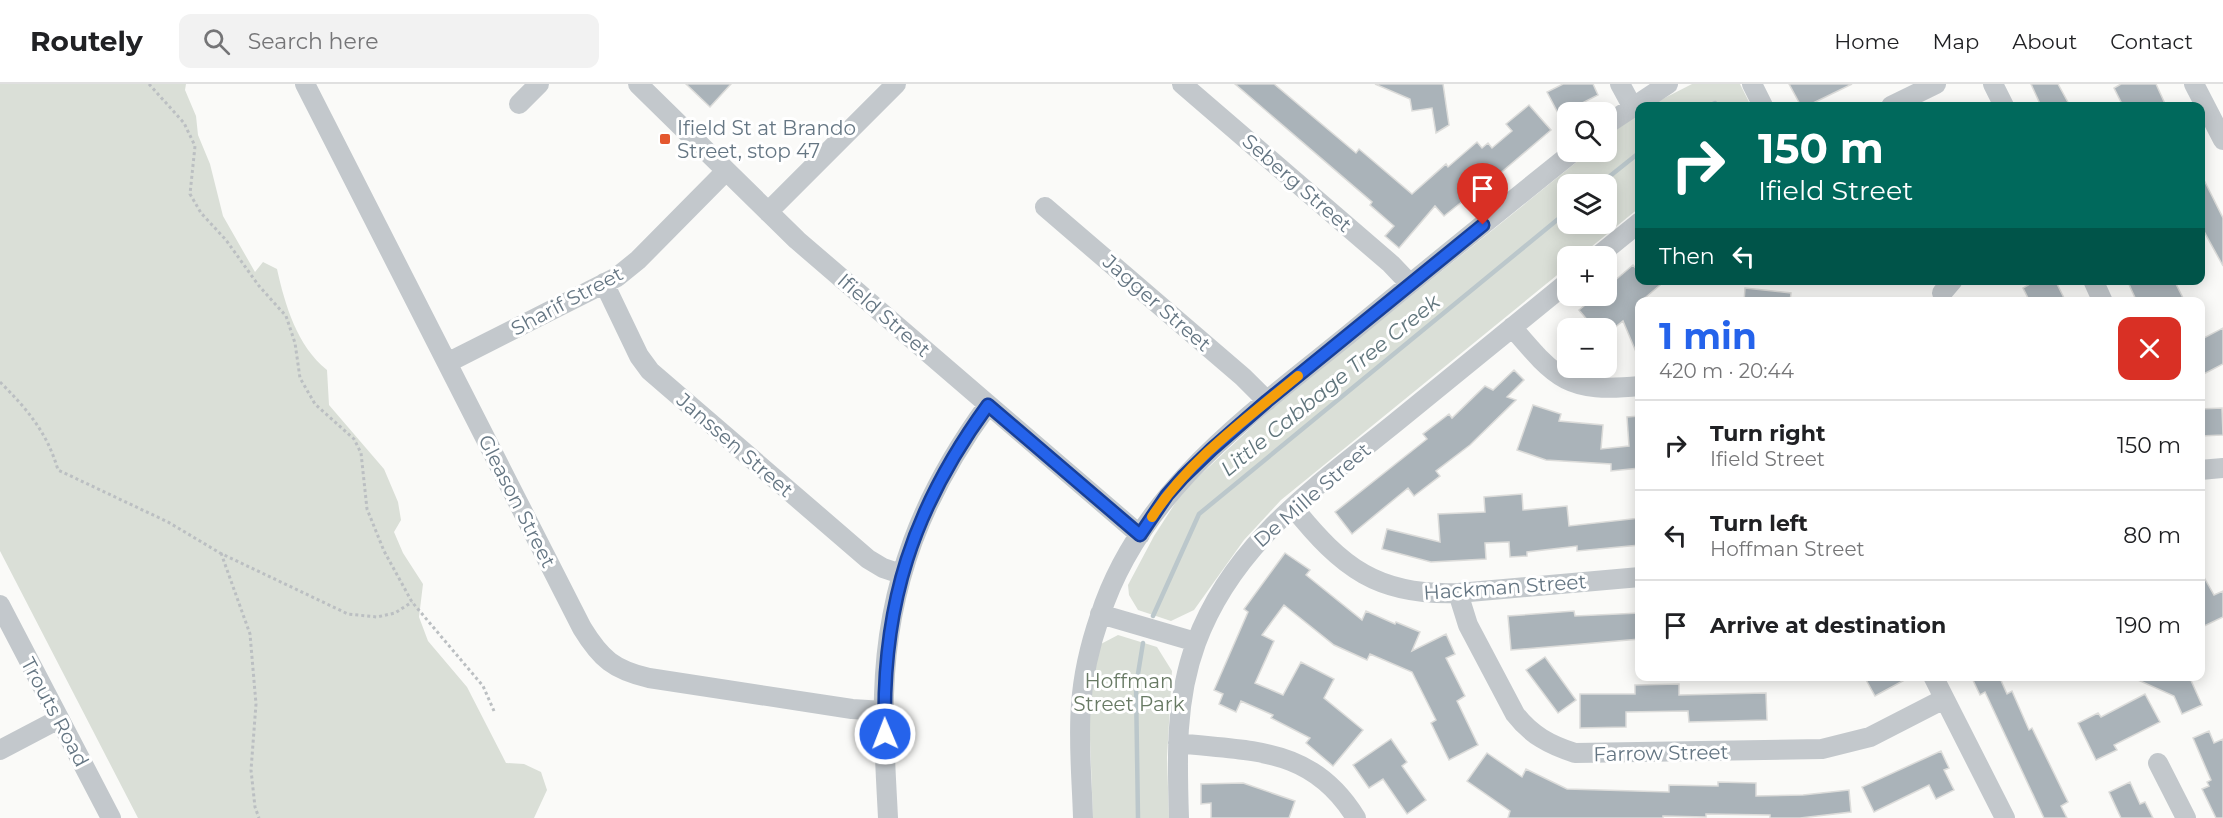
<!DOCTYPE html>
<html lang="en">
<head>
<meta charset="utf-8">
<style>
  body { margin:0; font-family:Montserrat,sans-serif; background:#f2f2f2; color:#202124; height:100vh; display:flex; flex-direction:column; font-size:22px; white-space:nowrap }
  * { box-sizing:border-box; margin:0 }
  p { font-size:20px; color:#757577 }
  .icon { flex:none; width:33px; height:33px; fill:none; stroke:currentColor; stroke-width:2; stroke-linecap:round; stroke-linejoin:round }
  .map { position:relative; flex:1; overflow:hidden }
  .details { position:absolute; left:1635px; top:213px; width:570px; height:384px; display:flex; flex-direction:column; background:#fff; border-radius:12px; box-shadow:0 3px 15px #0003 }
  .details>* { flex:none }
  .banner { position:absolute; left:1635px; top:18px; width:570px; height:183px; border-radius:12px; box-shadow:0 3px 15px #0003; background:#00695c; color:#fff; overflow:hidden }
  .controls { position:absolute; left:1557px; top:18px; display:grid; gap:12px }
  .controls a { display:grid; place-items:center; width:60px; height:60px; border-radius:12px; background:#fff; box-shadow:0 3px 15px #0003; font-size:30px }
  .pin { position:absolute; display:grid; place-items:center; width:51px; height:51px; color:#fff; margin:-62px -26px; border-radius:50% 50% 50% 0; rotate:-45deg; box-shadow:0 0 6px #0007 }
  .pin .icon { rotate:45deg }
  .me { position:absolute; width:66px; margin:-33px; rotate:359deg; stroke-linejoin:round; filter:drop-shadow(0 0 4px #0008) }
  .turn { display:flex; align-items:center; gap:21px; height:126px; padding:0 24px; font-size:27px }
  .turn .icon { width:78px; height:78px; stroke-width:2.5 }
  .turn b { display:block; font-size:42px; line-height:51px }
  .then { display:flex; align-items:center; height:57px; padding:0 24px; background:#0003; gap:12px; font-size:22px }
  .round { display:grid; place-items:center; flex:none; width:63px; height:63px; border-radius:12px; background:#f2f2f2 }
  .overview { display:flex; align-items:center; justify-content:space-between; height:102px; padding:0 24px }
  h1 { font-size:36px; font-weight:700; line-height:45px; color:#2563eb }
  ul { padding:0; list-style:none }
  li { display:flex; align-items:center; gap:18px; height:90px; padding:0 24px; border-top:2px solid #e0e0e0 }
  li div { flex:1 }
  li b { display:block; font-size:22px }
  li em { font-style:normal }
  header { display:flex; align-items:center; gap:36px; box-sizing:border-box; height:84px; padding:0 30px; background:#fff; border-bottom:2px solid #e0e0e0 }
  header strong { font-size:28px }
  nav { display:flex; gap:33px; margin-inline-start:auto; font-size:21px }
  .search { width:420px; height:54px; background:#f2f2f2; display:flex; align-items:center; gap:15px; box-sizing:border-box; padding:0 21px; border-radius:12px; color:#757577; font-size:22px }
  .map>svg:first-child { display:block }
  .green { fill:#dadfd7; fill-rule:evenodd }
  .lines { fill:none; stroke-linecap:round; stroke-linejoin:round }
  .stream { stroke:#bbc7cb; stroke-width:4.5 }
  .building { fill:#aab3b9; stroke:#dcdcda; stroke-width:1.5 }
  .path { stroke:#bbbfc2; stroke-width:3; stroke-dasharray:3 3; stroke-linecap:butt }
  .minor { stroke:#c3c8cc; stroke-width:20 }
  .route-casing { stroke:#184099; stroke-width:15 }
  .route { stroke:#2563eb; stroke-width:10 }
  .slow { stroke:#f59e0b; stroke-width:10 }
  .poi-dot { fill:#e4572e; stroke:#fff; stroke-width:2 }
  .labels { text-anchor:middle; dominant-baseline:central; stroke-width:6; stroke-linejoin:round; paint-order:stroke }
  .poi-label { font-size:20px; fill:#657683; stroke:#fff; text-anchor:start }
  .street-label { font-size:20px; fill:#657683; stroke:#fff }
  .park-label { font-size:20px; fill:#687a64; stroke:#fff }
  .water-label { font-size:21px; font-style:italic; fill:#60757c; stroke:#fff }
</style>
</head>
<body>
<header>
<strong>Routely</strong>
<div class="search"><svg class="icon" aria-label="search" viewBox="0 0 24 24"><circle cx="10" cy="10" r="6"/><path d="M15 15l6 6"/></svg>Search here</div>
<nav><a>Home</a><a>Map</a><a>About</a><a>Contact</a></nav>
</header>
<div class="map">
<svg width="2223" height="734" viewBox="0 0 2223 734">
  <rect width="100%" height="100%" fill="#fafaf8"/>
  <path class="green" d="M0,0H186L185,6L196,32L198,51L210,80L223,132L255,188L263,178L277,185C285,221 297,262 327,286L329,321L384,385L398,418L401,436L394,448L403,469L423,500L419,533L428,557L467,603L506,679L524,680L541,688L547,706L534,734H138L0,467Z
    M1692,0H1740L1751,22H1649Z
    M1639,27V124L1580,172H1568L1567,183L1281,416L1244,456L1194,526L1171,537L1138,526L1129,511L1128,501L1154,452L1183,407L1270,326L1589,68H1606L1607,53ZM1568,100H1606V140H1568Z
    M1118,551L1157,563L1172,587L1167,673L1169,734H1093L1088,603L1099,561Z"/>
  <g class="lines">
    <path class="stream" d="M1709,22L1715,19
      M1600,100L1640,68
      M1153,532L1199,430L1568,127
      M1138,734L1136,602L1143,559"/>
  </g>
  <path class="building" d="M686,0H731L710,23Z
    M1235,0H1274L1356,69L1359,65L1412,110L1446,80L1448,83L1477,58L1482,64L1488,59L1492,64L1512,47L1506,40L1529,21L1551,46L1470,115L1468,113L1444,132L1435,122L1399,164L1385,152L1394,142L1370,121L1372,118Z
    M1375,0H1443L1449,41L1436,49L1432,24L1412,27L1410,15Z
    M1563,0H1593L1598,11L1559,31L1547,8Z
    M1789,0H1852L1807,22H1801Z
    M2031,0H2058L2070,22H2041Z
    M2121,0H2156L2166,22H2123L2114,4Z
    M2200,88L2223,134V182L2200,140Z
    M1633,181L1640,189V196H1666L1640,218L1639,275L1623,237L1614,244H1594L1579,226L1596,212H1606V204Z
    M2037,196H2055L2066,218H2030L2023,204Z
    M2127,196H2174L2185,218H2137Z
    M1745,204L1791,209L1790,218H1744Z
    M2223,244V280L2200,292V256Z
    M1514,286L1524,296L1507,313L1516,316L1470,361L1436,387L1440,392L1414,412L1408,404L1352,450L1335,428L1427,355L1423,350L1449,330L1452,334L1485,302L1493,306Z
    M1533,321L1561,330L1559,337L1603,341L1601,365L1629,362L1627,333L1640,332V384L1611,387V380L1546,376L1517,366Z
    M2222,324L2223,351L2200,352V325Z
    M1522,410L1523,426L1567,422L1569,442L1640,434V461L1577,467V462L1527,468V472L1510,473L1509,458L1485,459L1486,475L1431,478L1382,465L1387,445L1440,458L1438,430L1485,428L1484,413Z
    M1285,469L1310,486L1306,491L1362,536L1366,527L1395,540L1396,538L1420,548L1412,567L1446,550L1455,570L1446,574L1465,612L1457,617L1478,661L1449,676L1431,639L1436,636L1412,588L1370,570L1367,576L1334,561L1284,521L1262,551L1274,557L1255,599L1283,611L1301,578L1334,595L1324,614L1363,646L1333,682L1306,659L1310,654L1271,634L1273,631L1241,617L1236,628L1219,620L1223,610L1214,606L1248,528L1244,525Z
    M2200,486L2214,511L2223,507V533L2200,544Z
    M1574,527L1575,532L1640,529V555L1511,566L1508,532Z
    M1545,573L1576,616L1558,629L1526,586Z
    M1864,592H1912L1875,612Z
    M1971,592H1999L2007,610L2012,607L2029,646L2032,644L2068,718L2061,722L2067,734H2044L1985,608L1980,611Z
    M2129,592H2189L2202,621L2182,630L2174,612Z
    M1679,600V611L1766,609L1767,636L1689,638L1688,627L1626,628V643L1580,644V610H1635V601Z
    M2145,610L2160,638L2114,661L2117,666L2096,676L2078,639L2098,629L2101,633Z
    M2209,647L2214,659L2223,655V734H2216L2202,705L2209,702L2207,698L2211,696L2193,654Z
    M1391,655L1407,678L1402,682L1426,716L1407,730L1383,695L1369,704L1353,681Z
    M1941,667L1949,684L1944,686L1954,706L1936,715L1929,701L1874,728L1862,703Z
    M1487,669L1522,693L1526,685L1567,705L1669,708V701L1718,702V698L1756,699V712L1803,711L1849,706L1851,728L1800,734H1770V731L1706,730V733L1663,732V734H1508L1510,727L1467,697Z
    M2130,698L2140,720L2145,718L2153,734H2121L2109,708Z
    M1243,699L1295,717L1289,734H1211V719L1201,720V700Z"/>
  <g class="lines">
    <path class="path" d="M149,0L184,39L195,62L190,110L201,129L226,156L259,202L286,232L295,259L300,294L315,320L354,355L361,369L367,425L384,467L412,518L483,602L494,627
      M0,298C27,325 47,348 58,386L168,438L220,469L348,530L377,533L395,529L412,518
      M221,469L250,550L256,620L251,686L255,723L259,734"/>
    <path class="minor" d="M305,0L582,544C601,575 614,586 649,594L852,625L884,627
      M638,0L797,156L1140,451
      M1182,0L1391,180L1410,200
      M1620,0L1632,22
      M1752,0L1763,22
      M1993,0L2004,22
      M2194,0L2223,56
      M519,20L539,0
      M1891,22L1936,0
      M1606,41L1668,0
      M1045,123L1243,293L1267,317
      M768,128L896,0
      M1598,172L1640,138
      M2093,196L2103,218
      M604,199L639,272L650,287L868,475L883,484L901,490
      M1942,209L1953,196
      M1512,243C1557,296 1568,309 1640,302
      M447,279L617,193L638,176L726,87
      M2200,386L2223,384
      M1293,423C1342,484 1378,512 1458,509L1640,493
      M1458,509L1468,541L1515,630C1531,651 1550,661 1575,669L1822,665L1870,653L1944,615
      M0,521L111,734
      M1100,530L1196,558
      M1933,592L2005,734
      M1178,659C1252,668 1312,662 1356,734
      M0,666L59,635
      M2158,679L2186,734
      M888,734C886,693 883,652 884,611C887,499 923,410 988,321
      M1083,734C1082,697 1078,658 1081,621C1083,591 1090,561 1100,532C1140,407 1251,330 1348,251C1423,189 1498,128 1573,68
      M1179,734C1177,674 1175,616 1196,559C1233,459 1316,403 1395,339C1453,292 1510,245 1568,198"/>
  </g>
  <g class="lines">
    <g class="route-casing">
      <path id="route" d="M885,650C881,521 913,424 988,321L1140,451L1167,411L1183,393L1212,365L1267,317L1483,141"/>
    </g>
    <use href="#route" class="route"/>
    <path class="slow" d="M1152,433C1188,377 1246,335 1298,292"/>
  </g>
  <rect class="poi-dot" x="659" y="49" width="12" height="12" rx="3"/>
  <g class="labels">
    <g class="poi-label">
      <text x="677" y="44">Ifield St at Brando<tspan x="677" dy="23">Street, stop 47</tspan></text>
    </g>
    <g class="street-label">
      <text transform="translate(1297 99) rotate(41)">Seberg Street</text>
      <text transform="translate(567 217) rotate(-28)">Sharif Street</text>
      <text transform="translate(1157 219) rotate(41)">Jagger Street</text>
      <text transform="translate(884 231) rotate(41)">Ifield Street</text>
      <text transform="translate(735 361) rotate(41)">Janssen Street</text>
      <text transform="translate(1312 411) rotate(-41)">De Mille Street</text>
      <text transform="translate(517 417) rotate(63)">Gleason Street</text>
      <text transform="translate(1505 503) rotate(-4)">Hackman Street</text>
      <text transform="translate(55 628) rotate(62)">Trouts Road</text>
      <text transform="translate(1661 669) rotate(-1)">Farrow Street</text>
    </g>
    <g class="park-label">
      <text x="1129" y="597">Hoffman<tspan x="1129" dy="23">Street Park</tspan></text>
    </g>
    <g class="water-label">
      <text transform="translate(1330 301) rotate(-39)">Little Cabbage Tree Creek</text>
    </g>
  </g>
</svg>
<div class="controls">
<a><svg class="icon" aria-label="search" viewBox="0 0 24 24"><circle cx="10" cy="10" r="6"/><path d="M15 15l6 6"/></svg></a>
<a><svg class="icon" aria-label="layers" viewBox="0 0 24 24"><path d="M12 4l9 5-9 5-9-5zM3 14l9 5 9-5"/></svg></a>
<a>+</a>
<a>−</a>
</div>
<div class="pin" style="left:1483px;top:141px;background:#d93025"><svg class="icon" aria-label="arrive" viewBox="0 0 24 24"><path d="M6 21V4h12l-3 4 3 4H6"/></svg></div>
<svg class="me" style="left:885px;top:650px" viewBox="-20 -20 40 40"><circle r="17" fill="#2563eb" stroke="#fff" stroke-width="3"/><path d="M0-11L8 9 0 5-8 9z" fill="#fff"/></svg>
<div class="banner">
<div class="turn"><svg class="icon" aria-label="right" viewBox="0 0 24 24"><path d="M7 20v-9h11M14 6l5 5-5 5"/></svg><div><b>150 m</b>Ifield Street</div></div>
<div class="then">Then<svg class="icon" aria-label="left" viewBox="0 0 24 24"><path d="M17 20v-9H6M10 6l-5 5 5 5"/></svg></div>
</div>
<section class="details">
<div class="overview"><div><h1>1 min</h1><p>420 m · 20:44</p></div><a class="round" style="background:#d93025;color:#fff"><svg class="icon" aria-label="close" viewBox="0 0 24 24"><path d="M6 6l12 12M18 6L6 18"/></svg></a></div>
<ul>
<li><svg class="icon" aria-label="right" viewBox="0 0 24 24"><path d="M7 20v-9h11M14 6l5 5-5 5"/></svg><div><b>Turn right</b><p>Ifield Street</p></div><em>150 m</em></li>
<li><svg class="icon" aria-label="left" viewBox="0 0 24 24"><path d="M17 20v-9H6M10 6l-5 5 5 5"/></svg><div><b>Turn left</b><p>Hoffman Street</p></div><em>80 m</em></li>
<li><svg class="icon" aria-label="arrive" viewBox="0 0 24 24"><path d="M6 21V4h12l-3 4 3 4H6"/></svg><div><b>Arrive at destination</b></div><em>190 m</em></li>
</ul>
</section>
</div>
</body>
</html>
